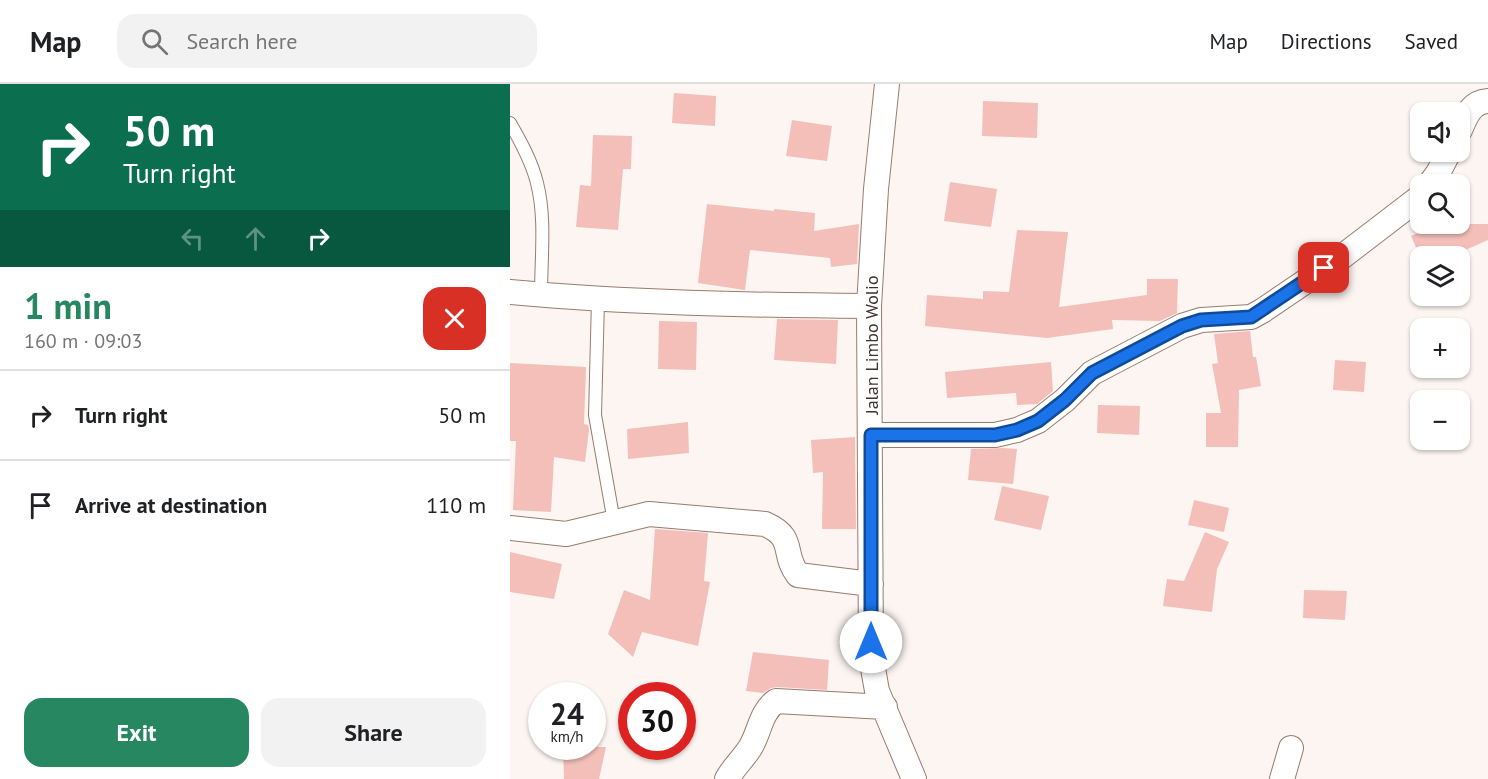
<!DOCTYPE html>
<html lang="en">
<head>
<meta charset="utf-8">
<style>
  body { margin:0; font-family:"PT Sans",sans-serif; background:#f2f2f2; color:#202124; height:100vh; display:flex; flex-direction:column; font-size:22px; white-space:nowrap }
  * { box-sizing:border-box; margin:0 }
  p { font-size:20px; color:#757577 }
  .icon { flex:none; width:33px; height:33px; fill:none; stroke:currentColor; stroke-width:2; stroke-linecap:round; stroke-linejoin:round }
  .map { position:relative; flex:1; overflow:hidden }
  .details { display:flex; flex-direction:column; background:#fff; width:510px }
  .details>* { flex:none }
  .top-card { background:#0b6e4f; color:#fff; overflow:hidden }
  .controls { position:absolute; left:900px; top:18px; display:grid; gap:12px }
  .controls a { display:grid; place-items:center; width:60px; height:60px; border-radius:12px; background:#fff; box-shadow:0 2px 4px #0004; font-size:30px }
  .speed { position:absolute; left:18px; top:598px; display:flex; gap:12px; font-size:30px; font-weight:700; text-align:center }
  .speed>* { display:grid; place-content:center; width:78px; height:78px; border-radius:50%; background:#fff; box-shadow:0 2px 4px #0004; line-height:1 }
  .speed small { font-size:15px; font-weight:400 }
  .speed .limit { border:9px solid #d22; background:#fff; color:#111 }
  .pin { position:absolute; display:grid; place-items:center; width:51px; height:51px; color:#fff; margin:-26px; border-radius:12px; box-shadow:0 3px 9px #0006 }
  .me { position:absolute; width:66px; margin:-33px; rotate:0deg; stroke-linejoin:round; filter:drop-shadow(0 0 4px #0008) }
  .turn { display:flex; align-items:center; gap:21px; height:126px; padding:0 24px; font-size:27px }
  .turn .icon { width:78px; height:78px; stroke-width:2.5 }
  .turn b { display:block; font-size:42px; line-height:51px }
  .lanes { display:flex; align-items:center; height:57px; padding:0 24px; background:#0003; justify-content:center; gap:30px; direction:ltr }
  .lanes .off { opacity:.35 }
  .round { display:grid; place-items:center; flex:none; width:63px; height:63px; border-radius:18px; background:#f2f2f2 }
  .headline { display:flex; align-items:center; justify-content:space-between; height:102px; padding:0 24px }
  h1 { font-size:36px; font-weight:700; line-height:45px; color:#268760 }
  .primary-button { display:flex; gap:12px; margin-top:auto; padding:12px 24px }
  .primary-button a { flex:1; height:69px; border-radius:18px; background:#268760; color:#fff; font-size:24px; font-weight:700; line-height:69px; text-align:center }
  .primary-button a+a { background:#f2f2f2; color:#202124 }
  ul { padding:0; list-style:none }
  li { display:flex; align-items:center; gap:18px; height:90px; padding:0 24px; border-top:2px solid #e0e0e0 }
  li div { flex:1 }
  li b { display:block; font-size:22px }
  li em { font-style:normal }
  header { display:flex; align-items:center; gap:36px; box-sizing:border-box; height:84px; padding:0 30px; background:#fff; border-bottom:2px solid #e0e0e0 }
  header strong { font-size:28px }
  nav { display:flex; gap:33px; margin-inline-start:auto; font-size:21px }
  .search { width:420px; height:54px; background:#f2f2f2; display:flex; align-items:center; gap:15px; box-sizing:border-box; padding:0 21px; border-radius:18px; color:#757577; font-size:22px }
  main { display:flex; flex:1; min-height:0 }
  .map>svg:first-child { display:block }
  .building { fill:#f4bfb9 }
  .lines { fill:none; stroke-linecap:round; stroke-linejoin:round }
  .lane-casing { stroke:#987b6d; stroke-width:14 }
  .street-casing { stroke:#987b6d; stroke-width:26 }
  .lane { stroke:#fff; stroke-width:12 }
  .street { stroke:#fff; stroke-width:24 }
  .route-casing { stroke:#114b97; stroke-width:15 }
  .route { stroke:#1a73e8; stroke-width:10 }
  .labels { text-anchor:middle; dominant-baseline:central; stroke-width:4.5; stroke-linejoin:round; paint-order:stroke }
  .street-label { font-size:18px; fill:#3f322d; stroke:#fff }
</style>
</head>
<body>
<header>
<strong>Map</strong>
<div class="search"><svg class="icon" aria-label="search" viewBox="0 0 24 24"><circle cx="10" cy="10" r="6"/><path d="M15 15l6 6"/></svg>Search here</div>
<nav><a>Map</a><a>Directions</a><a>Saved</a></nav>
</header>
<main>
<section class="details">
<div class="top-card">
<div class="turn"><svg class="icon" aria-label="right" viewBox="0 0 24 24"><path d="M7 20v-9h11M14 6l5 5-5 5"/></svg><div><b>50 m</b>Turn right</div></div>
<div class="lanes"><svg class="icon off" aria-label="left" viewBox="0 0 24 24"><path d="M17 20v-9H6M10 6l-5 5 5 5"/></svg><svg class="icon off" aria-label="ahead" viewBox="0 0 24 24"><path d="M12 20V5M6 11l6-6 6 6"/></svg><svg class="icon" aria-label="right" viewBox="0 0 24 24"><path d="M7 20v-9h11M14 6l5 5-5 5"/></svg></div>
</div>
<div class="headline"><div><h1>1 min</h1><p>160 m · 09:03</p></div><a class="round" style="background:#d93025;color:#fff"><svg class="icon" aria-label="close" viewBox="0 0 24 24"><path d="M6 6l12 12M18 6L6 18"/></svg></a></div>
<ul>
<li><svg class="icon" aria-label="right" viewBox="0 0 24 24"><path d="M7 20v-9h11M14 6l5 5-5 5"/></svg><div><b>Turn right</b></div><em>50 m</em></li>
<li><svg class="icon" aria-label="arrive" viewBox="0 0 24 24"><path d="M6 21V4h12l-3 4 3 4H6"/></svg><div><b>Arrive at destination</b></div><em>110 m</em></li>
</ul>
<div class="primary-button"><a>Exit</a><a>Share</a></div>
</section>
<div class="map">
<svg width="978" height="695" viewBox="0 0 978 695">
  <rect width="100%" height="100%" fill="#fcf5f2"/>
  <path class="building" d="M164,9L206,12L205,42L162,39Z
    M473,17L528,19L527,54L472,52Z
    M282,36L322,42L317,77L276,72Z
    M83,51L122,52L121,85H113L108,146L66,143L70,101L81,102Z
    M440,98L487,105L481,143L434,137Z
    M197,120L264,127V125L305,129L304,147L349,140L347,180L321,183L320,174L240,166L235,206L188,199Z
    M928,140H978V156L942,172L910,173L901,152Z
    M507,146L558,148L549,223L637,211V195H668L667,229L650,237L602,236L603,245L537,254L415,242L417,211L473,215V207L499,208Z
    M267,235L328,236L326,280L264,276Z
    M149,237L187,238L186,286L148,285Z
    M740,247L743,273H746L751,302L729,306L728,363H696V329H711L702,280L708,279L704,250Z
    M825,276L856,278L854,308L823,306Z
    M541,278L543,307L527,320L507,321L506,309L437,314L435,288Z
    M0,279L76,283L74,340L78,341L79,346L75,378L44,373L41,428L3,426L6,357H0Z
    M588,321L630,322L629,351L587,349Z
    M178,338L179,369L118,375L117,345Z
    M345,353L346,445H312L313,388L303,389L301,356Z
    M493,364L507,365L503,400L458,396L461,365Z
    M492,402L539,412L531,446L484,436Z
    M684,416L719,424L714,448L678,441Z
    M145,445L198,449L194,497L200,498L188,562L132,548L123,573L98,550L114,506L140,516Z
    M695,448L719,458L707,485L702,528L653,522L657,495L674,497Z
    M0,468L52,480L44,515L0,508Z
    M794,506L837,507L835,536L793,534Z
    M243,568L319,576L317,606L267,603L261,604L253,609L236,607Z
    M53,663H96L89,695H54Z"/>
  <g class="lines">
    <g class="lane-casing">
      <path id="lane" d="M0,39C11,58 22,78 27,99C36,134 31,174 31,211
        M88,216L85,331L104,438"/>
    </g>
    <g class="street-casing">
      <path id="street" d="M377,0L366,105L359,222L361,573L367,607L404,695
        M950,46C956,32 961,18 978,17
        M920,100L928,89L939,68
        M0,208C120,219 239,221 359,222
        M361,351H485L507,346L528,337L555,316L582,289L672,242L691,236L741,233L752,227L833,172L910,113
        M0,444L56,450L139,430L255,440C287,454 271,469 288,491L361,500
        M217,695C223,684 233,675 240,664C250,648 250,629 266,617L375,623
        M772,695L781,664"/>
    </g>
    <use href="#lane" class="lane"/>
    <use href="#street" class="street"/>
  </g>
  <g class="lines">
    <g class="route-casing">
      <path id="route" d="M361,558V351H485L507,346L528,337L555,316L582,289L672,242L691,236L741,233L814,184"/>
    </g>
    <use href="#route" class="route"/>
  </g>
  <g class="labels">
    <g class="street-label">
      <text transform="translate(361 261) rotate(-90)">Jalan Limbo Wolio</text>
    </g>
  </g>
</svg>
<div class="controls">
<a><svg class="icon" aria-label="sound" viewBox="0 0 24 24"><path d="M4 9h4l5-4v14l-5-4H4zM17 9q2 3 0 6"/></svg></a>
<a><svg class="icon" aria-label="search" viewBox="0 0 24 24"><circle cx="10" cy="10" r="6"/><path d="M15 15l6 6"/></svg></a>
<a><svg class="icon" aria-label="layers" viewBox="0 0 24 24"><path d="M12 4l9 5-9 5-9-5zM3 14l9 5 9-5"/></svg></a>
<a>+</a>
<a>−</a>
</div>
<div class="speed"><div>24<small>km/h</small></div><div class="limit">30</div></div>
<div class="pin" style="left:814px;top:184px;background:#d93025"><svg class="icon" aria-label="arrive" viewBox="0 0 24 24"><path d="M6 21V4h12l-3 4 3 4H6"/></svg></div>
<svg class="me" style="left:361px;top:558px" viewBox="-20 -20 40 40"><circle r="19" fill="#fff"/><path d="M0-13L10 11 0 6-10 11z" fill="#1a73e8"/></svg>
</div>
</main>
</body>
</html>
